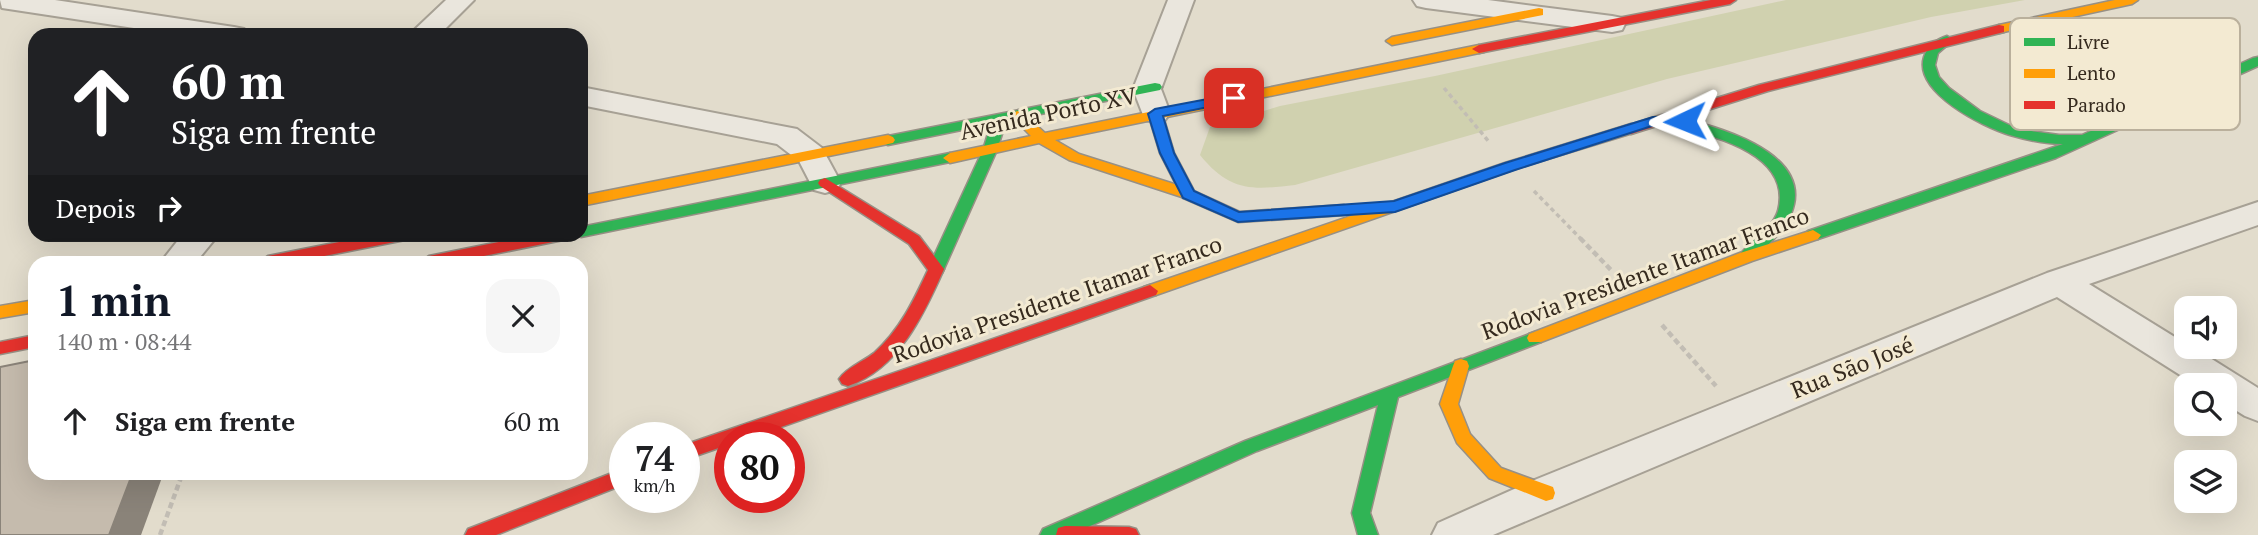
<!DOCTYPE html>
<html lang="pt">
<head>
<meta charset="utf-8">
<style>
  body { margin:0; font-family:"PT Serif",serif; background:#f6f6f6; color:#202124; height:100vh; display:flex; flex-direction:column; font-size:26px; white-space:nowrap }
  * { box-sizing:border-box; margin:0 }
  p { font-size:23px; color:#757577 }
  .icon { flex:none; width:38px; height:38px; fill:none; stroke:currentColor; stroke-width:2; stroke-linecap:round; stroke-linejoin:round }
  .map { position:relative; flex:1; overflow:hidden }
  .sheet { position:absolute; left:28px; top:256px; width:560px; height:224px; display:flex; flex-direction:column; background:#fff; border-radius:21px; box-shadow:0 7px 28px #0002 }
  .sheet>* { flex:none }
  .banner { position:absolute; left:28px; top:28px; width:560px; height:214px; border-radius:21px; box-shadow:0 7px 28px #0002; background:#202124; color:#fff; overflow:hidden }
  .tools { position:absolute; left:2174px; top:296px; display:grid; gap:14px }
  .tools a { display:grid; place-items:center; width:63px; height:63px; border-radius:14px; background:#fff; box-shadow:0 7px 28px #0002; font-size:35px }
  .speed { position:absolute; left:609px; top:422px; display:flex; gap:14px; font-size:35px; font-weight:700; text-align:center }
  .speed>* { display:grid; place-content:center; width:91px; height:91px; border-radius:50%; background:#fff; box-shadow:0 7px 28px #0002; line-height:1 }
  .speed small { font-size:18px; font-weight:400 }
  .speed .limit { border:10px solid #d22; background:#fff; color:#111 }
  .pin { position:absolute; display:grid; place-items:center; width:60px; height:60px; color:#fff; margin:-30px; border-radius:14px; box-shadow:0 4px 10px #0006 }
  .me { position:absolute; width:77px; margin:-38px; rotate:268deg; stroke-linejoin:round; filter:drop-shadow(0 0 5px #0008) }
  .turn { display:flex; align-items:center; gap:24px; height:147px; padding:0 28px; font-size:32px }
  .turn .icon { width:91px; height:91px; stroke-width:2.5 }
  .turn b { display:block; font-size:49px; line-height:60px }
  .then { display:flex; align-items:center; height:66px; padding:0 28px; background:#0003; gap:14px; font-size:26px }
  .round { display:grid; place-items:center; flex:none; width:74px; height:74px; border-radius:21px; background:#f6f6f6 }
  .summary { display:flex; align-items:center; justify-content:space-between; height:119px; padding:0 28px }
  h1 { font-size:42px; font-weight:700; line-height:52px; color:#111827 }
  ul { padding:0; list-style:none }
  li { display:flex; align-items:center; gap:21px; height:91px; padding:0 28px }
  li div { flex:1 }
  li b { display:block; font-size:26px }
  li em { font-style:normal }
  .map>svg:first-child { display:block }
  .green { fill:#d0d1af }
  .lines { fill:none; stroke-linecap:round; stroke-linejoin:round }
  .street-casing { stroke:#a7a195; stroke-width:4 }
  .fast-casing { stroke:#979085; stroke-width:3 }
  .slow-casing { stroke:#979085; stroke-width:3 }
  .jam-casing { stroke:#979085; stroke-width:3 }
  .path-far1 { stroke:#c2bdb4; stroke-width:3.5; stroke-dasharray:4.5 3.5; stroke-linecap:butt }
  .path { stroke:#c2bdb4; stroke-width:4.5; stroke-dasharray:6 3.5; stroke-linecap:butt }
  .street { fill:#eae6dd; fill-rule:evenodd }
  .fast { fill:#30b455; fill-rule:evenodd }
  .slow { fill:#ff9f0a; fill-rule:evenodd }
  .jam { fill:#e5322d; fill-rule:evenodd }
  .shaded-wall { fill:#8a8379 }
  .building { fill:#c5bbad; stroke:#8a8379; stroke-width:2 }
  .route { fill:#1a73e8; stroke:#114b97; stroke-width:2 }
  .labels { text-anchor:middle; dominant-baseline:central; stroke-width:6; stroke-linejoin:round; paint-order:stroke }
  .street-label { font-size:23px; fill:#352a1e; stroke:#f3ead2 }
  .key { fill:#f3ead2; stroke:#bab09c; stroke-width:2 }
  .key-label { font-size:19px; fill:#352a1e }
</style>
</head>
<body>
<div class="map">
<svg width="2258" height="535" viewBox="0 0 2258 535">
  <rect width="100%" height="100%" fill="#e2dccc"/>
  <path class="green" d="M1786,0H2025L1931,17L1667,79L1295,185C1252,190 1230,192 1200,155L1210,127L1280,106L1435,76Z"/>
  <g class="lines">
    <g class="street-casing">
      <path id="street" d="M0,0H55L234,27L244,29L248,35H180L2,8Z
        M446,0H474L439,35H409Z
        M1168,0H1194L1161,89L1170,113L1165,120L1155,122L1145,120L1133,89Z
        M1413,0H1488L1612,16L1622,18L1625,24L1622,30L1612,32L1426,8L1417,6Z
        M581,87L797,129L822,148L841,183L836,190L825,193L814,190L799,161L777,144L581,105Z
        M2258,202V225L2089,284L2186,344V346H2191L2258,388V421L2245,416L2224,403V385H2196L2057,297L1493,535H1432L1438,523L1532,481L2047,273Z
        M183,234H219L196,262H161Z"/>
    </g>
    <g class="fast-casing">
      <path id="fast" d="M1947,36L1953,40L1938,53L1935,65L1939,77L1949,88L1980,111L2009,125L2031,131L2059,135H2082L2253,58L2258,57V66L2056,158L1818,239H1808L1805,235L1808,231L2063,144C2045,144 2027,140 2010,135C1983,127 1913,92 1924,57C1927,47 1937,39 1947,36Z
        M1155,83L1160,84L1162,87L1160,90L1006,121L997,150L944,269L942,273H930L928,269L983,150L991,124L888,145L883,143L881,140L883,137Z
        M1666,116C1708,123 1817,150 1791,214C1783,233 1766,246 1753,260L1747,262L1739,256C1750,240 1772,230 1778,211C1794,149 1702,134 1661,123L1659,120L1661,117Z
        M950,153L957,158L955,161L581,237L575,234H581V227Z
        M1535,332L1541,334L1543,338L1541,342L1398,397L1370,513L1378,535H1358L1352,513L1378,405L1257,451L1070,535H1040L1043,529L1245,441Z"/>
    </g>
    <g class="slow-casing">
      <path id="slow" d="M2115,0H2138L2132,4L1999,33L1993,29L1999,25Z
        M1539,8L1543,9V15L1392,45L1386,41L1392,37Z
        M1479,45L1486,49L1484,52L1055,140L1079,154L1193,190L1195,194L1193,198L1188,199L1069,160L1039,143L950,163L943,158L950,153L1031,136L1010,115L1017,111L1022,112L1045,133Z
        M1631,124L1638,129L1636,132L1515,169L1156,295H1144L1142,291L1144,287L1505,163Z
        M888,135L893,137L895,140L893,143L581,206V196Z
        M1813,230L1821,235L1818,239L1752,261L1541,342H1529L1527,338L1529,334L1740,253Z
        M35,300V312L0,318V306Z
        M1461,359L1467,361L1469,366L1458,404L1470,434L1501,468L1553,487L1555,493L1553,499L1546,501L1489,478L1457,443L1440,404L1453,366L1455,361Z"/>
    </g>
    <g class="jam-casing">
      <path id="jam" d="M1711,0H1736L1730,4L1479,53L1472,49L1479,45Z
        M1999,25L2004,26V32L1768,91L1631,134L1624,129L1626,126L1759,85Z
        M1155,109L1162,113L1174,153L1194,191L1240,212L1344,205L1352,210L1344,215L1238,222L1183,198L1160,153L1148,113Z
        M825,178L919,236L944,269C924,314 899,369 848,386L842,384L839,379C846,368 864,361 874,353C900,330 914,300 928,270L909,244L820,186L818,183L820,180Z
        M380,234H417L410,239L294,262H260L268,256Z
        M539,234H575L568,239L454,262H421L429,256Z
        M1150,285L1158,291L1156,295L750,438H730V444L684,460V445Z
        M35,335V347L0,354V342Z
        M625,468V484L496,535H465L468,529Z
        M1065,526L1129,527L1136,529L1139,535H1056L1058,528Z"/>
    </g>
    <path class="path-far1" d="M1444,88L1490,143
      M1534,191L1582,240"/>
    <path class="path" d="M1580,238L1613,272
      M1662,325L1716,386
      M160,535L183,472"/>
    <use href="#street" class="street"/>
    <use href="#fast" class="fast"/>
    <use href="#slow" class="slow"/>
    <use href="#jam" class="jam"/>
  </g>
  <path class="shaded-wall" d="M133,472H164L141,535H109Z"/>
  <path class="building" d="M35,360V472H133L109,535H0V367Z"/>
  <path class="route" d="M1234,94L1239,95V101L1163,116L1174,153L1194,191L1239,212L1394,201L1505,163L1653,117H1685L1692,121L1685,126L1658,124L1515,170L1395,212L1238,222L1183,198L1160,153L1148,114L1155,109Z"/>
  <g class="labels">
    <g class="street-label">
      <text transform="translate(1048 113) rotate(-12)">Avenida Porto XV</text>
      <text transform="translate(1645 273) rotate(-20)">Rodovia Presidente Itamar Franco</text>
      <text transform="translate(1057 299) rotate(-19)">Rodovia Presidente Itamar Franco</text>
      <text transform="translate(1852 367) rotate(-22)">Rua São José</text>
    </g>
  </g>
  <rect x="2010" y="18" width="230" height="112" rx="10" class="key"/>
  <rect x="2024" y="38" width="31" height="8" fill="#30b455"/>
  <rect x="2024" y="69" width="31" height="9" fill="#ff9f0a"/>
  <rect x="2024" y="101" width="31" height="8" fill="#e5322d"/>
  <g class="key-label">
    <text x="2067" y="49">Livre</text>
    <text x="2067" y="80">Lento</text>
    <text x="2067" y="112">Parado</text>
  </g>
</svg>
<div class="tools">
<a><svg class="icon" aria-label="sound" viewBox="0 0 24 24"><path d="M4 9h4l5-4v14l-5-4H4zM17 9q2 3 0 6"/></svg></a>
<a><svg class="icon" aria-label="search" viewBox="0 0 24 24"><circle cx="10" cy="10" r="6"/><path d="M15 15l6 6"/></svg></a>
<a><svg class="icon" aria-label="layers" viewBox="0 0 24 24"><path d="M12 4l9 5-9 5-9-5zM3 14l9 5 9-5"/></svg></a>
</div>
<div class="speed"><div>74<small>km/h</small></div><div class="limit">80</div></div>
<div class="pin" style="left:1234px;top:98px;background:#d93025"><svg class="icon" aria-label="arrive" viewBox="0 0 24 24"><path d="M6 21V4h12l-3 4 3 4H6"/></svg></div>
<svg class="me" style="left:1685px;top:121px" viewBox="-20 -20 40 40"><path d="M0-17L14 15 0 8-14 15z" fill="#1a73e8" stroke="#fff" stroke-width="4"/></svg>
<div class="banner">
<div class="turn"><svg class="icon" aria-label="ahead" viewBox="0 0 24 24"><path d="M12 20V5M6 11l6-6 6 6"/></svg><div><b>60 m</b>Siga em frente</div></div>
<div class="then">Depois<svg class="icon" aria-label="right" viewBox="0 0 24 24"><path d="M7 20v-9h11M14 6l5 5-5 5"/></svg></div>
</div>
<section class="sheet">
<div class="summary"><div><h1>1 min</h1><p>140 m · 08:44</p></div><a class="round"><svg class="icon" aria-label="close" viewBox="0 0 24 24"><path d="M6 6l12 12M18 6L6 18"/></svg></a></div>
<ul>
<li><svg class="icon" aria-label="ahead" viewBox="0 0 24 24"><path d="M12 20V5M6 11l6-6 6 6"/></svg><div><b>Siga em frente</b></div><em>60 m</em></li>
</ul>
</section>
</div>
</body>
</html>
